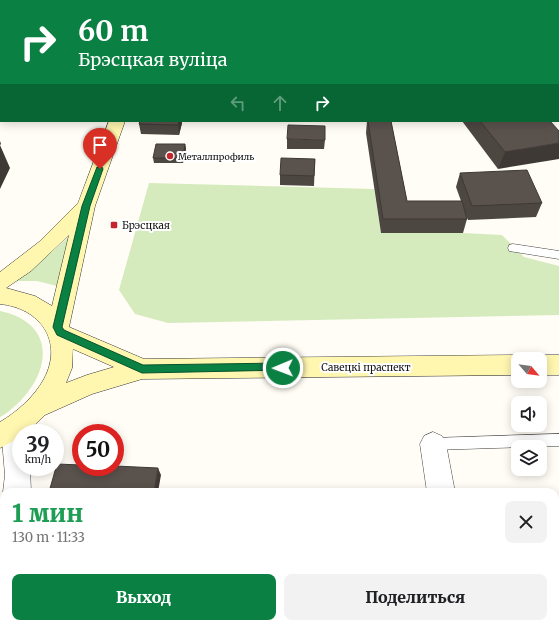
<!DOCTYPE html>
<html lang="ru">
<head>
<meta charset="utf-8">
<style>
  body { margin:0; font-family:Merriweather,serif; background:#f2f2f2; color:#202124; height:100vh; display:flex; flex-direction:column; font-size:15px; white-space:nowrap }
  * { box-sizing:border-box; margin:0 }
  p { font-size:13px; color:#757577 }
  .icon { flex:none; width:22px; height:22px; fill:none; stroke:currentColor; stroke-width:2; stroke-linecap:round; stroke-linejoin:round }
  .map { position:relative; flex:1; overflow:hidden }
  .details { position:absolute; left:0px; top:488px; width:559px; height:140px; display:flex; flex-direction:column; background:#fff; border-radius:12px 12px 0 0; box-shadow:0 2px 10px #0003 }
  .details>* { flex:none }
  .hud { position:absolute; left:0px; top:0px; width:559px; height:122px; box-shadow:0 2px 10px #0003; background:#0b8043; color:#fff; overflow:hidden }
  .needle { width:26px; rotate:118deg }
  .buttons { position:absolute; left:511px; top:352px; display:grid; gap:8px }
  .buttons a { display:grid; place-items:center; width:36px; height:36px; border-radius:8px; background:#fff; box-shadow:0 2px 10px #0003; font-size:20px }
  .speed { position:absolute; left:12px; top:424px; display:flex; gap:8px; font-size:20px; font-weight:700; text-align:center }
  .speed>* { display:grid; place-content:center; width:52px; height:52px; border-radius:50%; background:#fff; box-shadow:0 2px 10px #0003; line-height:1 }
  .speed small { font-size:10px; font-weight:400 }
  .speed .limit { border:6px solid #d22; background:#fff; color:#111 }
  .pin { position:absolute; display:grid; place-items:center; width:34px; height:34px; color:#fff; margin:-41px -17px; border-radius:50% 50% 50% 0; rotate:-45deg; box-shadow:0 0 4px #0007 }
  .pin .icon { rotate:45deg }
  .me { position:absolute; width:44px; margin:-22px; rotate:269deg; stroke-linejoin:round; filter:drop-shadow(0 0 3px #0008) }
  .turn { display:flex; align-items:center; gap:14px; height:84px; padding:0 12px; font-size:18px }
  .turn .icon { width:52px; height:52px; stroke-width:2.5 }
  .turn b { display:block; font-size:28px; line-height:34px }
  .lanes { display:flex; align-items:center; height:38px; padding:0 12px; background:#0003; justify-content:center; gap:20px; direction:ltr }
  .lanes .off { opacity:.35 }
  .round { display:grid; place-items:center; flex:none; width:42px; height:42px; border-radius:8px; background:#f2f2f2 }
  .head { display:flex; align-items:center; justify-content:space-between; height:68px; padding:0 12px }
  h1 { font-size:24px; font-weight:800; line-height:30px; color:#1e9e55 }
  .action { display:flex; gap:8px; margin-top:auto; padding:8px 12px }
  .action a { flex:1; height:46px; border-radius:8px; background:#0b8043; color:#fff; font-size:16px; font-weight:800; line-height:46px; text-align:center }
  .action a+a { background:#f2f2f2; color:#202124 }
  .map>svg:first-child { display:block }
  .green { fill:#d5ebbd }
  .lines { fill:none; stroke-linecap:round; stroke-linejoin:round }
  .service-casing { stroke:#444; stroke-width:1 }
  .minor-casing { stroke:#444; stroke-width:1 }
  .secondary-casing { stroke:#333; stroke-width:1 }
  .service { fill:#fff; fill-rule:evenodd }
  .minor { fill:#fff; fill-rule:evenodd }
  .secondary { fill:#fff6b0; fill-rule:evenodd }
  .wall { fill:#4d4742 }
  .shaded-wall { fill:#3f3936 }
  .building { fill:#5a524d; stroke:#3f3936 }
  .route { fill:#0b8043; stroke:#07532c }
  .poi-dot { fill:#c4262e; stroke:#fff; stroke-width:1.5 }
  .labels { text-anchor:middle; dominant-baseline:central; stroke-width:4; stroke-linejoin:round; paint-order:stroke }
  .far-poi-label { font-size:9px; fill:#111; stroke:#fff; text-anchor:start }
  .poi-label { font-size:10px; fill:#111; stroke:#fff; text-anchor:start }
  .street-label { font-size:10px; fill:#111; stroke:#fff }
</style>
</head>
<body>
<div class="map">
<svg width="559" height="628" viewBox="0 0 559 628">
  <rect width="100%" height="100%" fill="#fffdf5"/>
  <path class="green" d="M149,183L374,189L381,233H463L502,235L524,257L559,266V315L168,323L135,314L119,290Z
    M73,233L57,286L37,281H14L47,256Z
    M0,311C57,323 52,373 15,406C10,410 6,414 0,417Z"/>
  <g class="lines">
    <g class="service-casing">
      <path id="service" d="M513,244L559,251V259L509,251L508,248L509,245Z
        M559,434V446L433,450L428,449L426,444L428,439L433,438Z"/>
    </g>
    <g class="minor-casing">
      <path id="minor" d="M14,417L23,420L27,433H21V467H30L31,492H4V493L3,492L5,475L1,428L5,420Z
        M433,432L442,436L446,444L455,492H427L420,444L424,436Z
        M0,503L4,505V579L0,581V539L4,538L0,536Z
        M449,624H479L480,628H450Z"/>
    </g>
    <g class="secondary-casing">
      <path id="secondary" d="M153,0H167V1H153Z
        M109,121H125L95,206L69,327L144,359L518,355L527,359H518V375L142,379L92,394L45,415L26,433H21V437L0,448V422C17,412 34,397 44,379C64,341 40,308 0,304V272L39,242L78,203ZM69,235L52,306L35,296L6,288L31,271ZM73,349L114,367L87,375L66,383L72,368Z
        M540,355H559V375H540V359H531Z"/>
    </g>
    <use href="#service" class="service"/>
    <use href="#minor" class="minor"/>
    <use href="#secondary" class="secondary"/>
  </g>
  <path class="wall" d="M0,0H40V1H1V20H0Z
    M281,0H303V1H281Z
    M382,0H440L441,1H382Z
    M0,33H1V73H0Z
    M367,121H391L407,201H461L456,187L460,173L542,203L536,217L468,220L466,215L467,219L463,233H381L366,133Z
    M462,121H550L498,169Z
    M182,123L179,135L141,134L139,124Z
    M287,139L325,140L324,149H287Z
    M185,144L186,149L183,163H154L153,158Z
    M315,159L314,186L280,185V175Z
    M373,624H446L447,628H373Z
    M491,624H555L559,628H492Z"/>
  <path class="shaded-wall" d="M31,0H40V1H31Z
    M87,0H93V1H87Z
    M134,0H139V1H133Z
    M0,93L1,95V102L0,104Z
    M179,121H182V123L179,135L178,125Z
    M0,141L1,144L0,145L10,168L0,189Z
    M559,143V159L498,169L505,152Z
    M185,144L186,149L183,163V158Z
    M158,468L161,475L158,492H154Z"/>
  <path class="building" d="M0,0H31V1H1V7H0Z
    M58,0H87V1H58Z
    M107,0H134L133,1H107Z
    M184,0H221V1H184Z
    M390,0H440L441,1H390Z
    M0,33H1V59H0Z
    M140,121H179L178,125L139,124Z
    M368,121H391L407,201H462L467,219H383Z
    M480,121H550L559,131V143L505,152Z
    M288,125L325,126V140L287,139Z
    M156,144H185L183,158H153Z
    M281,158L315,159L314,176L280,175Z
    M527,170L542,203L472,206L460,173Z
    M57,464L81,465V467H115V466L158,468L154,492H49Z
    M555,606H557L559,613V628H499L498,624H555Z
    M197,624H239L238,628H196Z
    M376,624H446L447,628H376Z"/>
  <path class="route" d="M97,167H102L103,169L90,206L62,327L64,330L143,365L283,363L287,365L288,368L287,370L142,373L57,335L53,327L82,206Z"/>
  <g class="poi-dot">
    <circle cx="170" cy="156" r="4"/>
    <rect x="110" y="221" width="8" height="8" rx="2"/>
  </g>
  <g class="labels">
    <g class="far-poi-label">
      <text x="178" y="156">Металлпрофиль</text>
    </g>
    <g class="poi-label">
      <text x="122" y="225">Брэсцкая</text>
    </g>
    <g class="street-label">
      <text x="366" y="367">Савецкі праспект</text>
    </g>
  </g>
</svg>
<div class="buttons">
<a><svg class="needle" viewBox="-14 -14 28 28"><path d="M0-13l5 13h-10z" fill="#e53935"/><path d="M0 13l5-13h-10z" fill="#757577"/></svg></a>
<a><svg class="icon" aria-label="sound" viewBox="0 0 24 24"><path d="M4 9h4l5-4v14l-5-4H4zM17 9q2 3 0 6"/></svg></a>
<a><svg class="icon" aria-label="layers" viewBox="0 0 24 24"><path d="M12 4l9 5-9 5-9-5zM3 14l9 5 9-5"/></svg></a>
</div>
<div class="speed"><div>39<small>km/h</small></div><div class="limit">50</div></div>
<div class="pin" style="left:100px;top:169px;background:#d93025"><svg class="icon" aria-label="arrive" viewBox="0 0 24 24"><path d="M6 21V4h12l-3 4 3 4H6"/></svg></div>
<svg class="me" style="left:283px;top:368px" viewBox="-20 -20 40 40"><circle r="17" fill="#0b8043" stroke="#fff" stroke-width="3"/><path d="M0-11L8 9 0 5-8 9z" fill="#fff"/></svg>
<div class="hud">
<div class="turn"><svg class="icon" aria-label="right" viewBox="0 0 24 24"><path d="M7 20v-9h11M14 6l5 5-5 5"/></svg><div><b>60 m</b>Брэсцкая вуліца</div></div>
<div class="lanes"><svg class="icon off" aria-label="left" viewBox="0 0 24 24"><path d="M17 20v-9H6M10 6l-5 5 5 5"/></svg><svg class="icon off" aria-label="ahead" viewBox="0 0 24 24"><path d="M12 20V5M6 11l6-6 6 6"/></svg><svg class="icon" aria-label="right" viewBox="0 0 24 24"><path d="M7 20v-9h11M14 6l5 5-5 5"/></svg></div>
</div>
<section class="details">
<div class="head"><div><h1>1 мин</h1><p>130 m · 11:33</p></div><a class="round"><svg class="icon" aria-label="close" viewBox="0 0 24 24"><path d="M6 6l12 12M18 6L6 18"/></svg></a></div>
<div class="action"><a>Выход</a><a>Поделиться</a></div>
</section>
</div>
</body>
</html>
